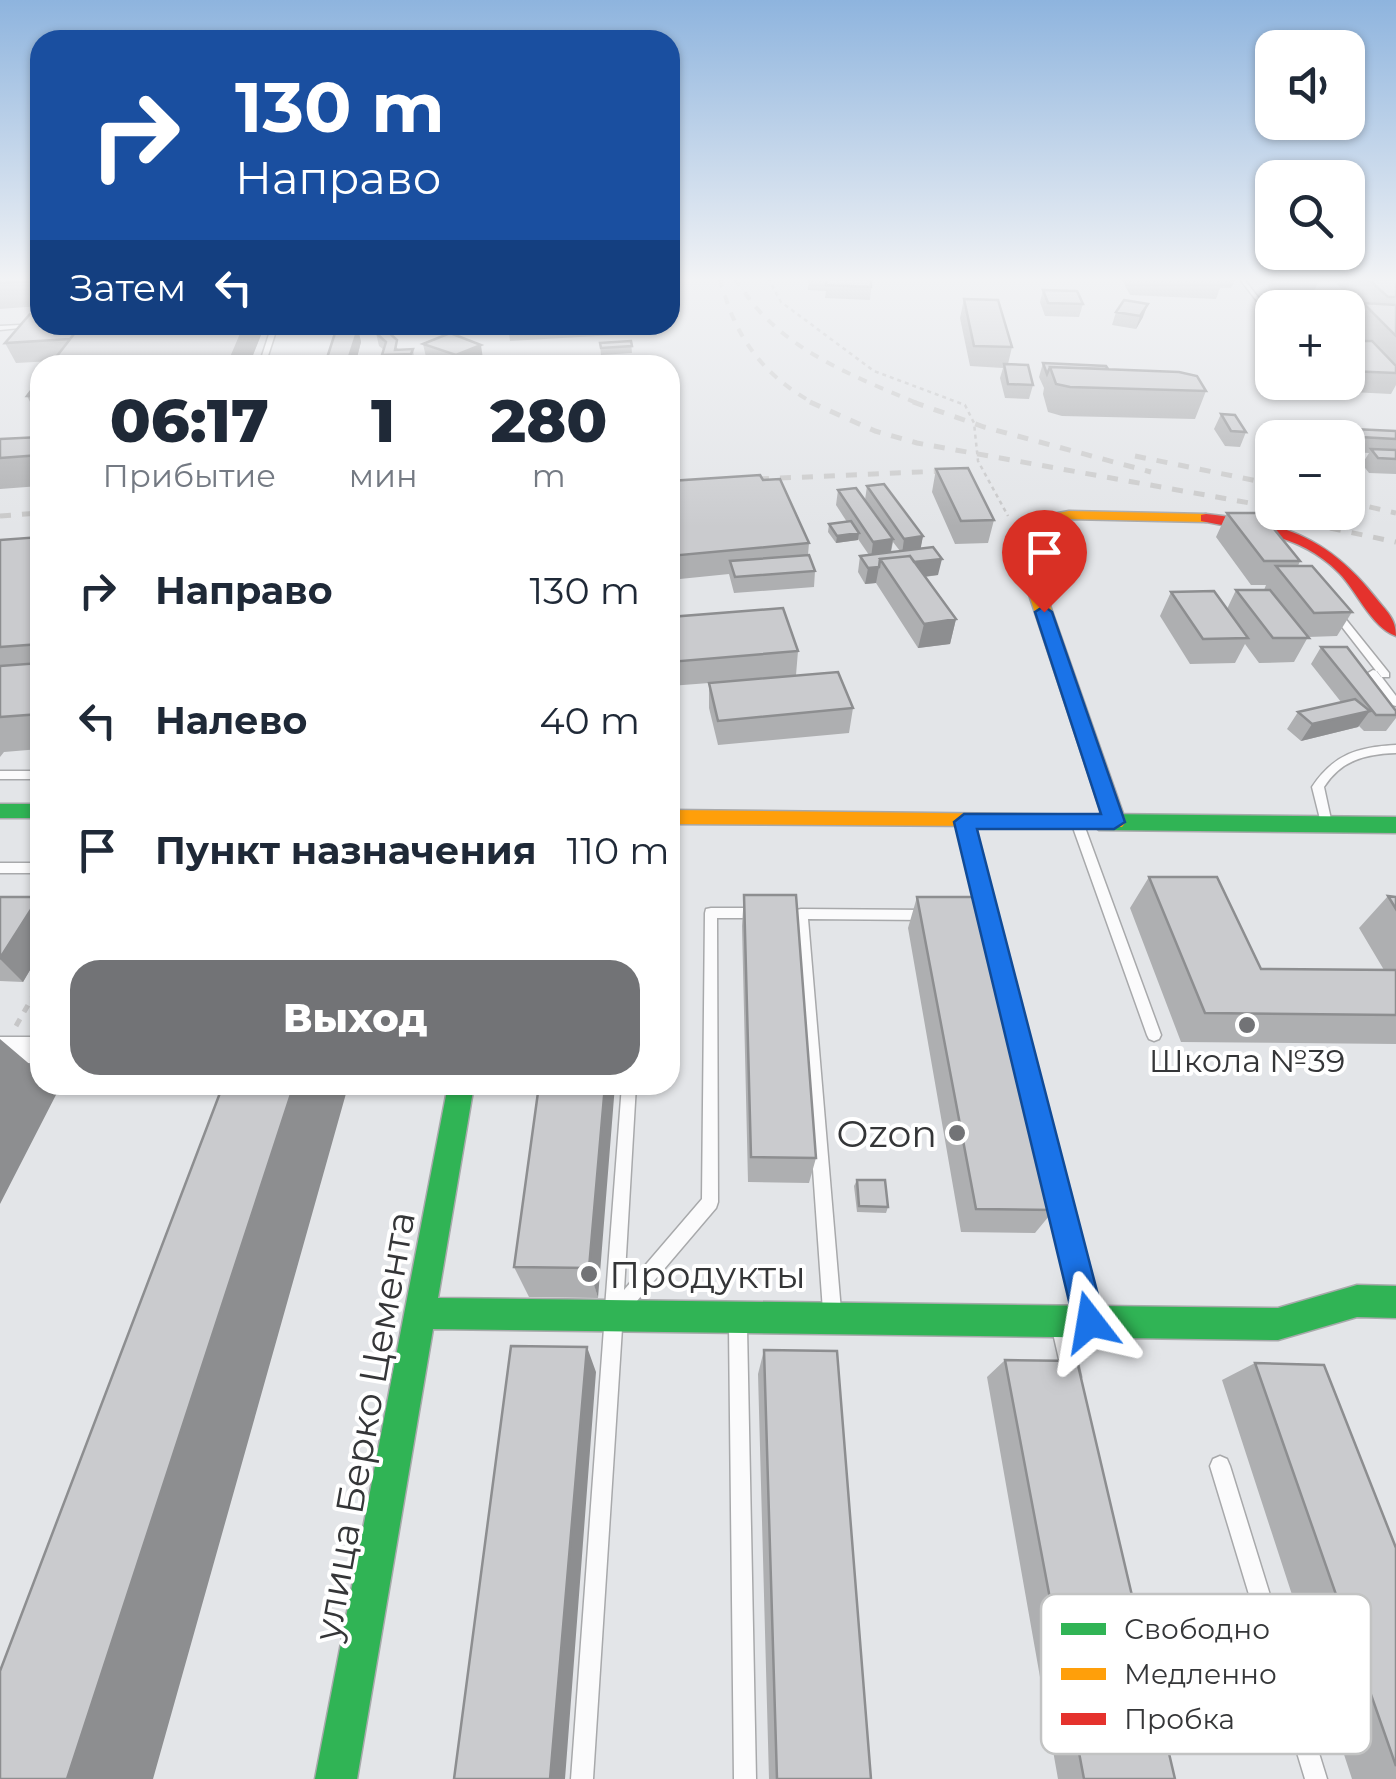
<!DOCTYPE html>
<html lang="ru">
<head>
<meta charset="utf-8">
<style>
  body { margin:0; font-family:Montserrat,sans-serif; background:#f6f6f7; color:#1f2937; height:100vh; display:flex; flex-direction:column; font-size:38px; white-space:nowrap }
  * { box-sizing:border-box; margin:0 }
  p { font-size:32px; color:#747a83 }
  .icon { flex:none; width:55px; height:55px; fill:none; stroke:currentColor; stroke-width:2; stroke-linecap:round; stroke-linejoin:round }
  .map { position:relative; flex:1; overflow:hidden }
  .side { position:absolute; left:30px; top:355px; width:650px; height:740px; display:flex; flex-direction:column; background:#fff; border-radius:30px; box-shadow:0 2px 8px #0004 }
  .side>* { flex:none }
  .guide { position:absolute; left:30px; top:30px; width:650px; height:305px; border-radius:30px; box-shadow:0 2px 8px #0004; background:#1a4fa0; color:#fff; overflow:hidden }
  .buttons { position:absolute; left:1255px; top:30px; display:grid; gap:20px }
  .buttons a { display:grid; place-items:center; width:110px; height:110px; border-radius:20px; background:#fff; box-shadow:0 2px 8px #0004; font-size:50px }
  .pin { position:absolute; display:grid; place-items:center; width:85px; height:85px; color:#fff; margin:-102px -42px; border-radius:50% 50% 50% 0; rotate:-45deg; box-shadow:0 0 10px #0007 }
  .pin .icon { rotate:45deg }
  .me { position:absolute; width:110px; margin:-55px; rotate:346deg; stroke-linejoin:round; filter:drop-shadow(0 0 8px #0008) }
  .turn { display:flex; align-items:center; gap:35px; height:210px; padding:0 40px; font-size:45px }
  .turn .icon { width:130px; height:130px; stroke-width:2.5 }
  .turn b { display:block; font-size:70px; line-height:85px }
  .then { display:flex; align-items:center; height:95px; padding:0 40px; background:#0003; gap:20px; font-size:38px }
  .eta { display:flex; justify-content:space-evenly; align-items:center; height:170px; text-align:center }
  .eta b { font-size:60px; font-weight:800; line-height:70px }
  .action { display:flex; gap:20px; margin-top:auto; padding:20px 40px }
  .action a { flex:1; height:115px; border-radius:30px; background:#727376; color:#fff; font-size:40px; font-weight:800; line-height:115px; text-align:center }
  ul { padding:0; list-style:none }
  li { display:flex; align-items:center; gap:30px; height:130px; padding:0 40px }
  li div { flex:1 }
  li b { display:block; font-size:38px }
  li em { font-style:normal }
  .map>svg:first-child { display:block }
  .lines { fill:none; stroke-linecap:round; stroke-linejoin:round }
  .lane-casing { stroke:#a8a9ab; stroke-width:3 }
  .street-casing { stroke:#a8a9ab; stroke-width:3 }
  .fast-casing { stroke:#a8a9ab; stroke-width:3 }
  .slow-casing { stroke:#a8a9ab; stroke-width:3 }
  .jam-casing { stroke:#a8a9ab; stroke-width:3 }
  .path-far1 { stroke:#c6c6c7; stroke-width:2.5; stroke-dasharray:4 4; stroke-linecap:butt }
  .path { stroke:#c6c6c7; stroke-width:5; stroke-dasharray:8 8; stroke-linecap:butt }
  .lane { fill:#fbfbfc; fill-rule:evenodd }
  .street { fill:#fbfbfc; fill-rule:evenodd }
  .fast { fill:#30b455; fill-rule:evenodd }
  .slow { fill:#ff9f0a; fill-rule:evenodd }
  .jam { fill:#e5322d; fill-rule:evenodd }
  .rail-far1 { stroke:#c9c9c9; stroke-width:4; stroke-dasharray:9 9; stroke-linecap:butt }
  .rail { stroke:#c9c9c9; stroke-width:5; stroke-dasharray:11 11; stroke-linecap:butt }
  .wall { fill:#aeafb1; fill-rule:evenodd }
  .shaded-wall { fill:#8d8e90 }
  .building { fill:#cacbce; stroke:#8d8e90; stroke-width:2.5 }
  .route { fill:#1a73e8; stroke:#114b97; stroke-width:2.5 }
  .poi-dot { fill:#727376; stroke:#fff; stroke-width:4 }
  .labels { text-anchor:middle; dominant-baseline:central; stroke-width:8; stroke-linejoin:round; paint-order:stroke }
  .poi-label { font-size:32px; fill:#353638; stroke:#fff }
  .near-poi-label { font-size:38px; fill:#353638; stroke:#fff; text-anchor:end }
  .near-street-label { font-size:38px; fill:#353638; stroke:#fff }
  .key { fill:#fff; stroke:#c2c3c3; stroke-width:2.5 }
  .key-label { font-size:28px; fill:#353638 }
</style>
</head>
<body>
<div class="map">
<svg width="1396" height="1779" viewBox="0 0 1396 1779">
  <rect width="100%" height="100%" fill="#e3e5e8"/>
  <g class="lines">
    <g class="lane-casing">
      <path id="lane" d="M1239,278H1243L1268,310H1264Z
        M40,324L49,325L0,330V326Z
        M272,325H278L265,365H259Z
        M1337,611L1340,612L1389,673V677H1381L1332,614Z
        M1373,670L1377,671L1396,696V706L1392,705L1368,673Z
        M1396,745V753C1366,754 1341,760 1324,787L1332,824L1330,827H1322L1312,787C1334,754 1358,747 1396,745Z
        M0,771H40V779H0Z
        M965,818L971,822L1096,1310L1093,1316L1087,1319L1081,1316L1078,1310L959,822Z
        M1077,818L1083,822L1161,1035L1159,1039L1154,1041L1149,1039L1147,1035L1071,822Z
        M0,863H40V873H0Z
        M711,908H755L760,909L761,913L760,917L755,918H717L718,1202L716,1208L631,1308L625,1311L622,1309L620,1314L614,1317L608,1314L605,1308L622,1085H636L624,1290L702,1199L705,913L706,909Z
        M801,909L927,910L932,911L933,915L932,919L927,920L808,919L841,1311L838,1317L832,1320L826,1317L823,1311L795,914L796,910Z
        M738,1318L744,1321L747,1327L756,1779H734L729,1327L732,1321Z
        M613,1319L619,1322L622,1328L593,1779H571L604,1328L607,1322Z
        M1062,1324L1068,1327L1071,1333L1081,1377L1078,1383L1072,1386L1066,1383L1063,1377L1053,1333L1056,1327Z
        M1220,1456L1227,1459L1230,1466L1327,1779H1305L1210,1466L1213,1459Z"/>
    </g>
    <g class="street-casing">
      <path id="street" d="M0,1037H40V1063H0Z"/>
    </g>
    <g class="fast-casing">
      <path id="fast" d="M0,804H40V818H0Z
        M1099,814L1396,817V833L1099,830L1088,822Z
        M448,1085H474L438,1298L1278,1308L1357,1285L1396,1286V1318L1357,1317L1278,1340L433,1329L357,1779H315Z"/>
    </g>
    <g class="slow-casing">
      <path id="slow" d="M1069,511L1206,514L1213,518L1206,522L1069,519L1030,526L1026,537L1126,822L1122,827L670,824V810L1102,815L1010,537L1019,520Z"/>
    </g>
    <g class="jam-casing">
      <path id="jam" d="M1206,514C1281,522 1327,536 1375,597C1386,611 1396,618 1396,636C1371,627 1357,591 1339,573C1301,534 1251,531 1201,521V515Z"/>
    </g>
    <path class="path-far1" d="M768,278L781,302L874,371L965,405L974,423L978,461L1008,516"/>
    <path class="path" d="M16,1026L40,984"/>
    <use href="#lane" class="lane"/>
    <use href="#street" class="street"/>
    <use href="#fast" class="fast"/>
    <use href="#slow" class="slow"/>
    <use href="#jam" class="jam"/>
    <path class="rail-far1" d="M720,278C734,336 762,375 815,404
      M734,278C743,290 752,304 763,315C804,358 865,381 919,404"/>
    <path class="rail" d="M810,402L875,431L917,443L1272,507
      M913,402L984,427L1151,472
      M1135,456L1272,484
      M736,480L966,470
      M1348,502L1396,513
      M0,516L40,513
      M1287,519L1396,542"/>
  </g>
  <path class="wall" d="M0,278H40V306L0,309Z
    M809,278H872L870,300L825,298L826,291L808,290Z
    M1121,278H1236L1231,288H1220L1216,299L1130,295Z
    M1254,278H1396V385L1391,394L1331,391L1324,382H1348V331H1352L1350,329L1360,308L1336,283L1318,282L1313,294L1272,292L1268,286L1270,280H1256Z
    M1043,290L1083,304L1079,317L1045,316L1040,302Z
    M1277,295L1304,308H1272V318L1269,314Z
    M964,299L1012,347L1008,364L1033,385L1029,399L1005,398L1000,378L1003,368L970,366L960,318Z
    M1116,312L1143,317L1136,329L1112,325Z
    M40,325H265L249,365L53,361L16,363L5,343Z
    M508,325H650V333L510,341Z
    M358,329L361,342L355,365H329L327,358Z
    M376,333L400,350L413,349L415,365H384L382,355L384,350L379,346Z
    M631,341L632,353L601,355L600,343Z
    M423,344L483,357L517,365H473V363L468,365H448L426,357Z
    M1043,363L1206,391L1195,419L1062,416L1048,412L1043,394L1044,388L1039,377Z
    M40,379V421L27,396Z
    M1221,414L1246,432L1240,447L1225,446L1214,429Z
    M1353,429L1396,431V474L1369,473L1362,464L1369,453L1352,452L1348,446V439Z
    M40,437V486L0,489V439Z
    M936,469L994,520L988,543L955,544L932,492Z
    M763,480L809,543L808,555L815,571L814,587L734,593L729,574L670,580V481Z
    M867,486L923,536L920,549L938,575L925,577L956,619L950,644L918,648L876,583L865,584L858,572L860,556L869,555L858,539V540L836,543L828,532L829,524L847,522L836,505L838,490L865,500ZM893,542L900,551L891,552Z
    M1227,513L1300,561L1298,566L1352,612L1337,636L1308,637L1294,662L1259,663L1245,644L1235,663L1190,664L1160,616L1171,592L1227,609L1236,590H1264L1266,585H1251L1216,537Z
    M40,537V749L4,752L0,757V540Z
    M670,617L798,651L796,675L853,708L849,733L718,745L709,708V683L670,686Z
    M1321,647L1396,711V718L1386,731H1364L1359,726L1358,727L1301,741L1287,729L1298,712L1341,702L1311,664Z
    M1149,877L1261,969L1384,970L1359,928L1388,896L1396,897V1044L1181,1042L1130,908Z
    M744,895L816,1158L809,1183L748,1182L742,926Z
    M0,897H39L40,899V953L23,982L0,981Z
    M917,897L1054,1210L1035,1233L961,1232L908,928Z
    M539,1085L598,1298L529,1297L514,1267Z
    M857,1180L888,1207L886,1213L857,1212L854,1186Z
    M764,1350L871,1779H769L758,1374Z
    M1005,1360L1175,1779H1058L987,1377Z
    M1255,1363L1396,1548V1779H1352L1222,1380Z"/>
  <path class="shaded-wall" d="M1148,304L1143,317L1136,329L1140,316Z
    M245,325H265L249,365H228Z
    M358,329L361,342L355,365H351L349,357Z
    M481,345L483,359L468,365H458L456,355Z
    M859,533L858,540L836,543L837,536Z
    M923,536L920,552L902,554L904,539Z
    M893,539L890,555L871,558L873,542Z
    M942,559L938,575L894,580L884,566Z
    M879,567L876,583L865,584L868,568Z
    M956,619L950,644L918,648L924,624Z
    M1370,711L1358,727L1301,741L1312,724Z
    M39,897L40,899V953L23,982L0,959V958Z
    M0,1039L40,1073V1085H54L59,1089L0,1204Z
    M294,1085H344L347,1090L153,1779H67Z
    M605,1085H615L598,1298L589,1268Z
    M587,1347L596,1372L565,1779H550Z"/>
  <path class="building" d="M0,278H40V281L0,283Z
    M827,278L871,280V287L826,285Z
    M1276,278H1315L1319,281L1277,279Z
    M1367,278H1396V297H1388Z
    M1043,290L1077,291L1083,304L1048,303Z
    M1277,295H1293L1304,308H1288Z
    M964,299L998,300L1012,347L974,346Z
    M1124,300L1148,304L1140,316L1116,312Z
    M1363,303L1396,305V336Z
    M40,313V325H81L70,339L5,343L30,314Z
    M81,325H245L228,365H50Z
    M358,329L349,357L327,358L336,330Z
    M386,330L397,340L395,350L413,349L411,354L382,355L386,342L376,333Z
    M1348,331H1356L1365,341H1372L1396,366V373L1348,371Z
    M450,333L481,345L456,355L423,344Z
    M631,341L632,346L601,348L600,343Z
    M483,357L517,365H482L473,363Z
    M1043,363L1106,366L1108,369L1050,367L1047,374Z
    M1004,364L1028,365L1033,385L1008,384Z
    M1050,367L1179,372L1197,376L1206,391L1070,387L1056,384Z
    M40,379V396H27Z
    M1221,414L1235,415L1246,432L1231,431Z
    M1353,429L1396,431V439L1360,437Z
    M40,437V455L0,458V439Z
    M1371,449L1396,450V459L1378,458Z
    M968,468L994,520L961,521L936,469Z
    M760,475L763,480L780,479L809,543L670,556V481Z
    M884,484L923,536L904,539L867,486Z
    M856,488L893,539L873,542L838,490Z
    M1227,513H1261L1300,561H1264Z
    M851,521L859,533L837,536L829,524Z
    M40,537V644L0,647V540Z
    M933,547L942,559L914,562L910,556L880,559L879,567L868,568L860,556Z
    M809,555L815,571L735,577L730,561Z
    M910,556L956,619L924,624L880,559Z
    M1276,566H1312L1352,612L1314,613Z
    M1236,590H1270L1309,638H1273Z
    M1214,591L1248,638L1203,639L1171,592Z
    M783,608L798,651L670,662V617Z
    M1321,647H1347L1396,711V715H1376Z
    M40,663V714L0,717V666Z
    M838,672L853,708L718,721L709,683Z
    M1355,699L1370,711L1312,724L1298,712Z
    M1149,877H1217L1261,969L1396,970V1015L1205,1013Z
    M744,895H796L816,1158L751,1157Z
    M1388,896L1396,897V909Z
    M0,897H39L0,958Z
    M917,897H978L1054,1210L976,1209Z
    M223,1085H294L67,1779H0V1671Z
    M539,1085H605L589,1268L514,1267Z
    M857,1180H885L888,1207L859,1206Z
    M511,1346L587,1347L550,1779H454Z
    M764,1350L837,1351L871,1779H777Z
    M1005,1360L1077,1361L1175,1779H1084Z
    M1255,1363L1324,1365L1396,1548V1766Z"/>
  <linearGradient id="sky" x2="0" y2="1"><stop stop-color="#8eb4de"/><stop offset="0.53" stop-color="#f2f3f5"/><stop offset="1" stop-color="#f2f3f5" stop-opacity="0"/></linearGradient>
  <rect width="1396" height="527" fill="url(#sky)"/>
  <path class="route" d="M1044,606L1052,612L1125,822L1114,829H977L1105,1322L1101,1333L1090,1338L1078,1333L1074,1322L954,822L964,814H1101L1035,612Z"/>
  <g class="poi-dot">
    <circle cx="1247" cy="1025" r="10"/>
    <circle cx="957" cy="1133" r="10"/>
    <circle cx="589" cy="1274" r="10"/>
  </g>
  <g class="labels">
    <g class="poi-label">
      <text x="1247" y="1060">Школа №39</text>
    </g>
    <g class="near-poi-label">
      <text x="937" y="1133">Ozon</text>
      <text x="609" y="1274" text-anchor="start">Продукты</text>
    </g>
    <g class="near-street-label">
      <text transform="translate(364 1426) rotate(-80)">улица Берко Цемента</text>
    </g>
  </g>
  <rect x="1041" y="1594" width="330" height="160" rx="15" class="key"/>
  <rect x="1061" y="1623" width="45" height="12" fill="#30b455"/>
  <rect x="1061" y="1668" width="45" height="12" fill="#ff9f0a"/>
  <rect x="1061" y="1713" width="45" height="12" fill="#e5322d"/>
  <g class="key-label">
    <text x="1124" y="1639">Свободно</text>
    <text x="1124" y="1684">Медленно</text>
    <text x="1124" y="1729">Пробка</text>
  </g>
</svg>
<div class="buttons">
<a><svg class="icon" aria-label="sound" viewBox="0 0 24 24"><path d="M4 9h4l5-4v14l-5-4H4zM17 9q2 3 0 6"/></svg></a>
<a><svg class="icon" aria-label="search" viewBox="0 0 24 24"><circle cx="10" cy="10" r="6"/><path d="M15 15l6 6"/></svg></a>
<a>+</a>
<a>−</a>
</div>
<div class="pin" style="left:1044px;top:612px;background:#d93025"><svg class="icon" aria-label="arrive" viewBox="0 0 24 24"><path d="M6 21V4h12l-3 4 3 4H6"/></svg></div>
<svg class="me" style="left:1090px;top:1322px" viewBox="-20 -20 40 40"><path d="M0-17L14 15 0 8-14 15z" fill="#1a73e8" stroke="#fff" stroke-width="4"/></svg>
<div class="guide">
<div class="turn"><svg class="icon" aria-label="right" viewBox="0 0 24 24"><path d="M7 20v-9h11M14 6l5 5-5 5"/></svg><div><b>130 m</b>Направо</div></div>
<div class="then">Затем<svg class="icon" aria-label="left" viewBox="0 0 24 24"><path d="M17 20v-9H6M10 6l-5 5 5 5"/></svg></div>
</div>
<section class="side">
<div class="eta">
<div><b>06:17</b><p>Прибытие</p></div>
<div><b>1</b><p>мин</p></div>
<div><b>280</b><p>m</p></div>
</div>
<ul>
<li><svg class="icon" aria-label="right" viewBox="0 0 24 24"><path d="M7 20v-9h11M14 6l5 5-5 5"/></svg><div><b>Направо</b></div><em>130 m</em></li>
<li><svg class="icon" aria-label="left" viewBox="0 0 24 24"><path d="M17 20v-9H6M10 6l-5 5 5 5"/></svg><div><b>Налево</b></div><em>40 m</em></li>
<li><svg class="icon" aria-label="arrive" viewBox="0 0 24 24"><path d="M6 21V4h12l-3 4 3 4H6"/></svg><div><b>Пункт назначения</b></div><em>110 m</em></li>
</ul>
<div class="action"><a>Выход</a></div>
</section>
</div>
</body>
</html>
